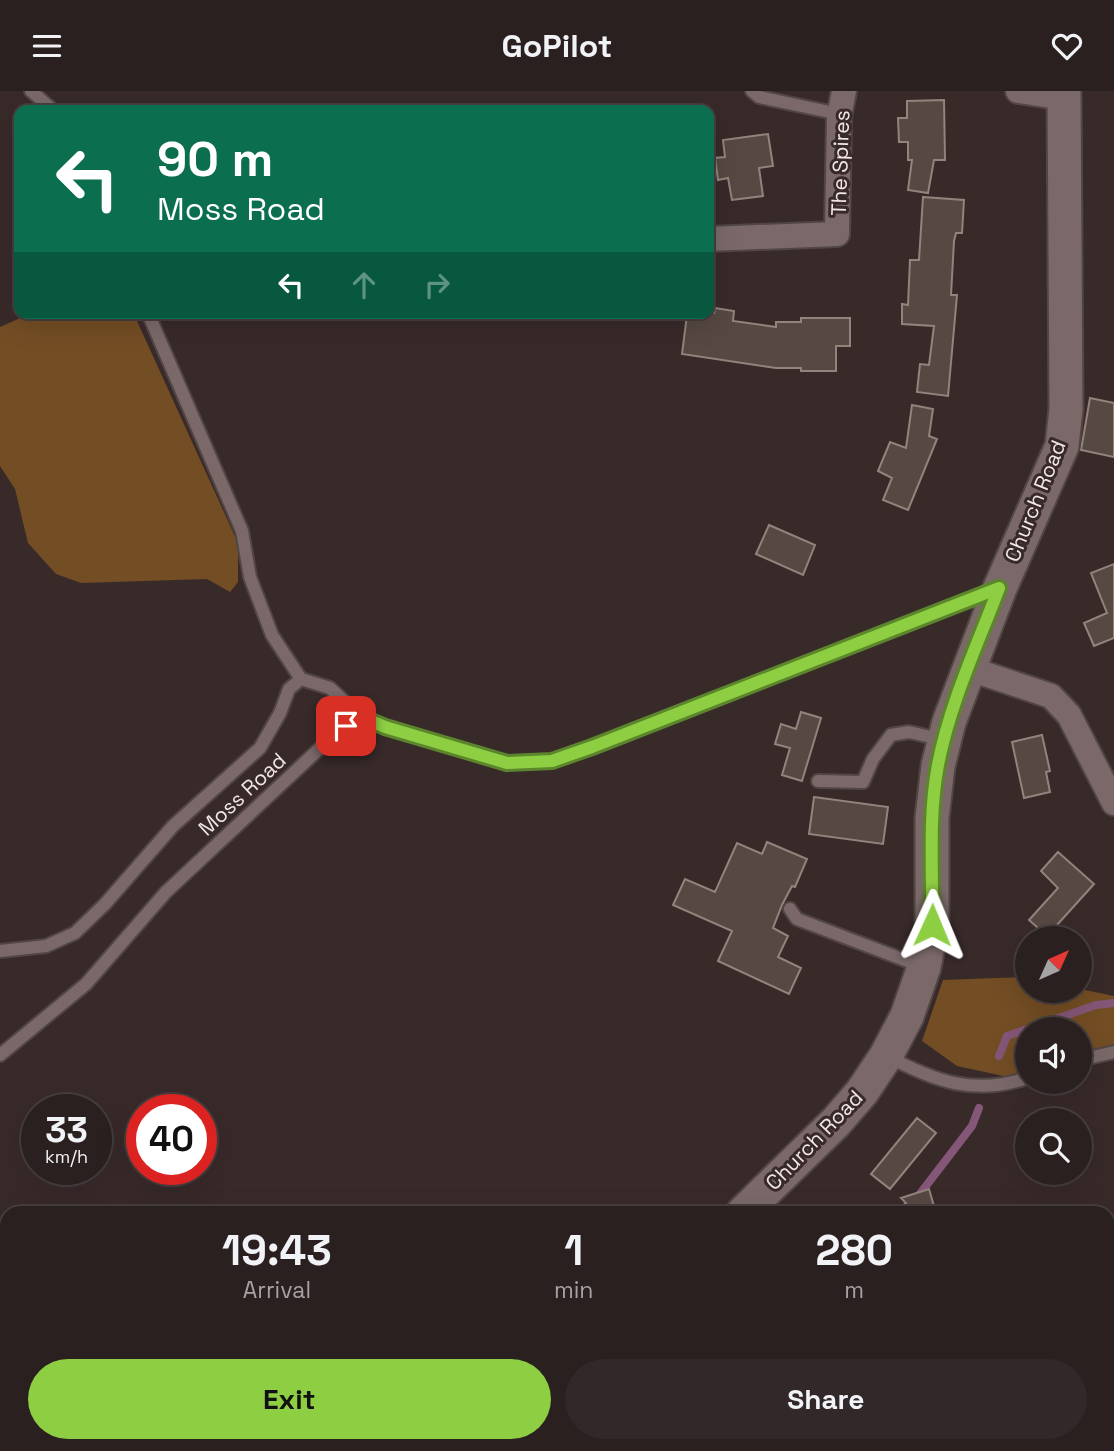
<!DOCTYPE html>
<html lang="en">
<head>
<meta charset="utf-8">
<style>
  body { margin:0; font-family:"Space Grotesk",sans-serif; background:#332829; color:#f1f3f6; height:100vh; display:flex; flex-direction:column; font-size:26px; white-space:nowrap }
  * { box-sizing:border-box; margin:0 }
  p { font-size:23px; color:#a6a3a5 }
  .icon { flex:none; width:38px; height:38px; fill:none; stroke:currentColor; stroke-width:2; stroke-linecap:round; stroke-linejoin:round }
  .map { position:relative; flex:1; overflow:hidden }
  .drawer { position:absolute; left:0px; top:1115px; width:1115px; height:247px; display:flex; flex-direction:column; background:#2b2020; border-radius:21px 21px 0 0; box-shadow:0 7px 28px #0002,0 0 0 2px #473e3e }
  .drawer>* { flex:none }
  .hud { position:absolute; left:14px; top:14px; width:700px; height:214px; border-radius:14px; box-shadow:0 7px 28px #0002,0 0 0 2px #473e3e; background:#0b6e4f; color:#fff; overflow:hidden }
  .needle { width:46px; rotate:45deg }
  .fabs { position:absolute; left:1015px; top:835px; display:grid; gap:14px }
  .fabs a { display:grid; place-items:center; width:77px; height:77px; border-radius:50%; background:#2b2020; box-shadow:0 7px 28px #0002,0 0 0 2px #473e3e; font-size:35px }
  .speed { position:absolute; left:21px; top:1003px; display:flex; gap:14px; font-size:35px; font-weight:700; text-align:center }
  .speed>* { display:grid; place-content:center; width:91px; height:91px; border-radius:50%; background:#2b2020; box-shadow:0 7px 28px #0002,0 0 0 2px #473e3e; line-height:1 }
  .speed small { font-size:18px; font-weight:400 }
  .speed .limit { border:10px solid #d22; background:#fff; color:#111 }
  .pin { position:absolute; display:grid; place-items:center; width:60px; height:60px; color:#fff; margin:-30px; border-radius:14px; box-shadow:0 4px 10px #0006 }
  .me { position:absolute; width:77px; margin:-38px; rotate:1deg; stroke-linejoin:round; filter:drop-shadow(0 0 5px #0008) }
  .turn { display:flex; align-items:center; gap:24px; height:147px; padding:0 28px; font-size:32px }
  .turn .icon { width:91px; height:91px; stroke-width:2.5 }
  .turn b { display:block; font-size:49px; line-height:60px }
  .lanes { display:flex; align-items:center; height:66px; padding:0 28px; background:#0003; justify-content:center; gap:35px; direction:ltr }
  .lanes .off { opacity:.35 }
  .eta { display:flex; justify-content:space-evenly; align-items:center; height:119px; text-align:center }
  .eta b { font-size:42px; font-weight:600; line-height:49px }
  .action { display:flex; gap:14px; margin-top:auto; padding:14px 28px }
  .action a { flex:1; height:80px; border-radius:42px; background:#8ece43; color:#111; font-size:28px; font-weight:600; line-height:80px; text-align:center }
  .action a+a { background:#332829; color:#f1f3f6 }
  header { display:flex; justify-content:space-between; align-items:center; height:91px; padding:0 28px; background:#2b2020; font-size:32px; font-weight:600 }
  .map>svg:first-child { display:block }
  .forest { fill:#734d24 }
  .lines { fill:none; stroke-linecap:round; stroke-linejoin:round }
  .stream { stroke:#845677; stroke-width:8 }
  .building { fill:#564842; stroke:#94837c; stroke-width:2 }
  .lane-casing { stroke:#524645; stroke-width:16 }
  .street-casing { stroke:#524645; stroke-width:28 }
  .secondary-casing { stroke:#524645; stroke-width:37 }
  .lane { stroke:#7a6968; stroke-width:12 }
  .street { stroke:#7a6968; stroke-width:24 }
  .secondary { stroke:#7a6968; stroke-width:33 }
  .route-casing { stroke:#5c862c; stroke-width:18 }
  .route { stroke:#8ece43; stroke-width:12 }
  .labels { text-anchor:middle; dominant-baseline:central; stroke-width:6; stroke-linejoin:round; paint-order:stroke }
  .street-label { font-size:21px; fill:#f1e7e6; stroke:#392a2a }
</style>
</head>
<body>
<header><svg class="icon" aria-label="menu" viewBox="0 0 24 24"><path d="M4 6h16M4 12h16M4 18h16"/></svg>GoPilot<svg class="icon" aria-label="heart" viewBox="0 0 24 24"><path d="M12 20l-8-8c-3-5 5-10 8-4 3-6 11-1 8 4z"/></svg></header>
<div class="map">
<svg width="1114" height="1360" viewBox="0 0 1114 1360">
  <rect width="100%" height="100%" fill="#392a2a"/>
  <path class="forest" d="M118,222L137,230L238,452V491L230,501L207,488L81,492L56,483L28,452L15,398L0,375V236L27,224L66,223L92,228Z
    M1023,886L1027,887V900L1080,898L1114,905V954L1080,962V938H1027V979L1008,986L957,975L922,950L943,889Z"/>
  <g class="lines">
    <path class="stream" d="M999,965L1007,945L1096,914L1114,912
      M916,1108L972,1035L979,1017
      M652,1360L655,1354"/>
  </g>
  <path class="building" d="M944,9L945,69H934L928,102L908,99L912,69H908V51H899L898,27H907V10Z
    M768,43L773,75L759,77L763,105L732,109L728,87L718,89L715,67L725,66L723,49Z
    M923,106L964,109L962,142H956L954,150L951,204H957L948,305L917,301L920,273L929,274L934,235L902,233V213L908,214L910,169H919Z
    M715,217L734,220L733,230L776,236V231H801V227H850V255H836V280H801V277H776L682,263L687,224L700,226L701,222H714Z
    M1090,307L1114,312V366L1081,359Z
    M912,314L933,318L929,345L937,348L908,419L883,409L892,387L878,380L890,351L906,357Z
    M769,434L815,454L803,484L756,463Z
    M1114,473V547L1094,555L1084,532L1107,522L1091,482Z
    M801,621L821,627L802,690L782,684L790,657L775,653L781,633L796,638Z
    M1042,644L1050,680L1046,681L1050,701L1024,707L1012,651Z
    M814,706L888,716L883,753L809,743Z
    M767,751L807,768L795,796L792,795L782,814L773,837L788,845L778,866L801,877L789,903L718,870L732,840L673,814L685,788L715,801L737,752L762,763Z
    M1058,761L1094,793L1047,845L1029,829L1058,797L1041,780Z
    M917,1027L936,1042L890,1098L871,1083Z
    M929,1098L936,1122H891L906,1112L901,1107Z"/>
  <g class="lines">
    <g class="lane-casing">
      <path id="lane" d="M31,0L53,19
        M752,0L759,6L839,23
        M148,222L242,440L250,486L272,544L301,588
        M818,690L863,691L873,668L891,644L909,641L944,649
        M790,818L797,828L923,876
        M0,860L46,855L75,842L105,813L173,735L260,657L280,622L289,598L301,588L330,597L360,625
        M0,964L86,893L166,801L333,645L360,625L385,636L507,672L552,670L592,656L993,499
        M887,965C934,990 974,1005 1027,987
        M1080,969L1114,961"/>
    </g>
    <g class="street-casing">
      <path id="street" d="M1018,0L1064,7
        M709,148L837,143L839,26L844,0
        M967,577L1051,605L1069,624L1114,712"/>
    </g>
    <g class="secondary-casing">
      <path id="secondary" d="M743,1122L836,1031L862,1001L886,965L907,925L924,876L932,834V727L938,675L949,631L1000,497L1062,355L1066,318L1064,0
        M582,1360L584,1354"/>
    </g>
    <use href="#lane" class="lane"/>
    <use href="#street" class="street"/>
    <use href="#secondary" class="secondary"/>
  </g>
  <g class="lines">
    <g class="route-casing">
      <path id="route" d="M346,635L360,625L385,636L507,672L552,670L592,656L999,497C977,555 950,612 938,674C928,726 933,781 932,834"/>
    </g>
    <use href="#route" class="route"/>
  </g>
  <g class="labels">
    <g class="street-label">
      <text transform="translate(840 72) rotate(-88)">The Spires</text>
      <text transform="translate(1035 410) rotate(-68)">Church Road</text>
      <text transform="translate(242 703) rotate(-43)">Moss Road</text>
      <text transform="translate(814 1049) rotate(-46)">Church Road</text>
    </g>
  </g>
</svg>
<div class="fabs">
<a><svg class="needle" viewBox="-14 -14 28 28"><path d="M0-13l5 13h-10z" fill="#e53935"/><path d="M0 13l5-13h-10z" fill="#a6a3a5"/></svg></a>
<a><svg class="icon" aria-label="sound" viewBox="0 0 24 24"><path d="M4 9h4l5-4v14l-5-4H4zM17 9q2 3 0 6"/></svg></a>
<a><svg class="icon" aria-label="search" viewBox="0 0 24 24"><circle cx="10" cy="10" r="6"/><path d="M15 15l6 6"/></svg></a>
</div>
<div class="speed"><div>33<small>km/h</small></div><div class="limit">40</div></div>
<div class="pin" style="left:346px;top:635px;background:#d93025"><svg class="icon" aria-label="arrive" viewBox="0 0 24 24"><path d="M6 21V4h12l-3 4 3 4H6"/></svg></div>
<svg class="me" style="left:932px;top:834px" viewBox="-20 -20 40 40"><path d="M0-17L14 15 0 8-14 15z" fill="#8ece43" stroke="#fff" stroke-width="4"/></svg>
<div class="hud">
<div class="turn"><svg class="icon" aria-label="left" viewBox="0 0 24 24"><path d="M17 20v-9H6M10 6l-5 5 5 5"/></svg><div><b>90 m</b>Moss Road</div></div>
<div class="lanes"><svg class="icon" aria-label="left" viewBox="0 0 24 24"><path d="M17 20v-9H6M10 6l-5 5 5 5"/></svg><svg class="icon off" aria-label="ahead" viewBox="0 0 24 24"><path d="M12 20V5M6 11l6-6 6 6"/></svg><svg class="icon off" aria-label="right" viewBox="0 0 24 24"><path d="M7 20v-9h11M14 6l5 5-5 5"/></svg></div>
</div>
<section class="drawer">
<div class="eta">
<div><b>19:43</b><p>Arrival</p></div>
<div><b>1</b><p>min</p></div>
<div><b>280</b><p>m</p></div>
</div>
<div class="action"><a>Exit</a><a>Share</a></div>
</section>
</div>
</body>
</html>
